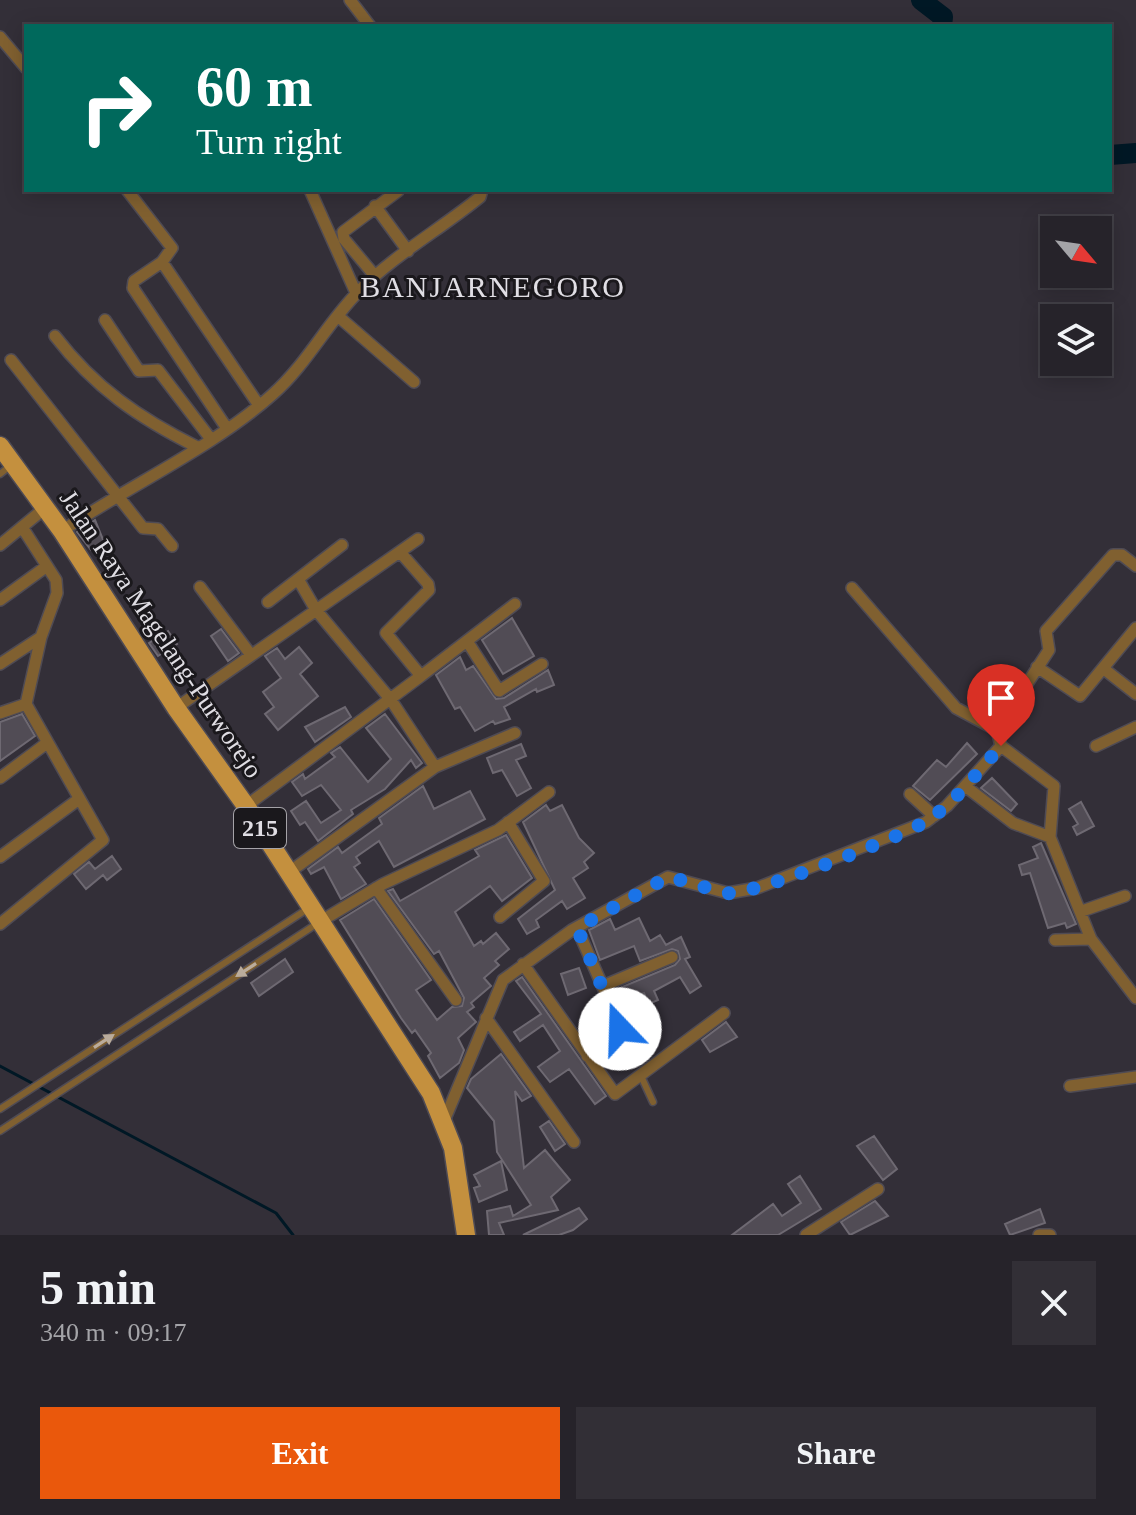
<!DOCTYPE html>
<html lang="en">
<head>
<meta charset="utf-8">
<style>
  body { margin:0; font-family:"Times New Roman",serif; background:#322f36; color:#f1f3f6; height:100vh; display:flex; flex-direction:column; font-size:30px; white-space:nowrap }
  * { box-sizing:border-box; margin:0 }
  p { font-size:26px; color:#a4a4a8 }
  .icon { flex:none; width:44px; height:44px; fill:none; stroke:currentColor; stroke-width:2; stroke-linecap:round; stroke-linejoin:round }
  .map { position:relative; height:1235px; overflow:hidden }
  .details { display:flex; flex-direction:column; background:#26232a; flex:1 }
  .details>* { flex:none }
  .hud { position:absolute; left:24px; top:24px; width:1088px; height:168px; border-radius:0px; box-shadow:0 4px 20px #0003,0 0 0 2px #424047; background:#00695c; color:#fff; overflow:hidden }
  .needle { width:52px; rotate:119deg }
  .controls { position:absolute; left:1040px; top:216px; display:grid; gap:16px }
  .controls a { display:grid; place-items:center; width:72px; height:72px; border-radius:0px; background:#26232a; box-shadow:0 4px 20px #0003,0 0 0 2px #424047; font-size:40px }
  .pin { position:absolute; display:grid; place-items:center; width:68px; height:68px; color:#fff; margin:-82px -34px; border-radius:50% 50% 50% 0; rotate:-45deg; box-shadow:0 0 8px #0007 }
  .pin .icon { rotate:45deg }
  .me { position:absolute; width:88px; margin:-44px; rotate:339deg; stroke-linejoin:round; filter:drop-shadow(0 0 6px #0008) }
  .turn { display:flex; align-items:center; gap:28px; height:168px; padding:0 40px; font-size:36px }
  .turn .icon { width:104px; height:104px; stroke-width:2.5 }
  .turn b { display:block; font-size:56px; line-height:68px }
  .round { display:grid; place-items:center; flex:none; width:84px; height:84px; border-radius:0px; background:#322f36 }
  .head { display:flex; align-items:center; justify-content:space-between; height:136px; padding:0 40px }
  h1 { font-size:48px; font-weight:700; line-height:60px }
  .cta { display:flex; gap:16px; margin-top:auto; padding:16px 40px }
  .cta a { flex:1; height:92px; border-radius:0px; background:#ea580c; color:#fff; font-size:32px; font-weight:700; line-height:92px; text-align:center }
  .cta a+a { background:#322f36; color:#f1f3f6 }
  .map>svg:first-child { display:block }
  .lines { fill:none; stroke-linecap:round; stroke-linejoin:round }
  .stream { stroke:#001825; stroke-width:3 }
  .river { stroke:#001825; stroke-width:20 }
  .building { fill:#514c55; stroke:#6e6972; stroke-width:2 }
  .lane-casing { stroke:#4f4b54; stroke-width:9 }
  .street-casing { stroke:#4f4b54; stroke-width:14 }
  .primary-casing { stroke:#4f4b54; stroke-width:21 }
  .lane { stroke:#806030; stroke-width:6 }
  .street { stroke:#806030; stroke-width:11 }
  .primary { stroke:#c4903e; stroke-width:18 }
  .oneway { fill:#baac9c }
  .route { stroke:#1a73e8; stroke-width:14; stroke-dasharray:0 25.2 }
  .labels { text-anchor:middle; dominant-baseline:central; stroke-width:6; stroke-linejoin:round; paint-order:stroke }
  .shield { fill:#1a181c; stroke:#a5a3a8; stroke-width:2 }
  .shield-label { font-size:24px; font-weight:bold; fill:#e0dee4 }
  .street-label { font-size:26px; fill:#e0dee4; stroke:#1a181c }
  .quarter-label { font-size:30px; letter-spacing:2px; fill:#e0dee4; stroke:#1a181c }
</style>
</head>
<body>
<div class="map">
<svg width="1136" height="1235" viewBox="0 0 1136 1235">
  <rect width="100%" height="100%" fill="#332f38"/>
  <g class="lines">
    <path class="stream" d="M0,1066L276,1213L293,1235"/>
    <path class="river" d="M921,0L943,17L942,26
      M1110,155L1136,153"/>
  </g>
  <path class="building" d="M95,520L104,542L91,550L77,532Z
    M512,618L534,656L503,674L482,640Z
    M221,629L239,653L228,661L211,636Z
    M168,631L177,644L158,656L149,643Z
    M299,647L312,663L300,674L318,696L278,730L265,714L274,707L263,692L281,678L265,656L277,648L285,659Z
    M460,657L466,670L473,666L496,699L504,698L548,670L554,685L537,692L536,689L504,707L510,719L495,724L493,721L475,731L460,707L455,709L436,675Z
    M345,707L351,717L315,742L305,727Z
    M22,714L35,736L0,761V722Z
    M385,714L422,763L416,768L411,760L385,789L351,810L353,814L318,841L305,822L300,825L291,811L306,801L321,823L341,810L321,785L302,796L292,782L303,774L305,779L335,757L331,753L340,747L368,782L391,759L366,728Z
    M967,743L977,754L930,800L913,786L937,760L946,767Z
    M521,744L526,756L516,760L531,788L517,796L502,770L493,773L487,758Z
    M992,778L1017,804L1011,811L981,788Z
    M423,786L434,809L470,791L485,819L394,867L379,841L356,857L360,863L354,867L366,884L341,899L324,867L311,874L308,869L338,847L342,853L382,824L379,818Z
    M1081,802L1094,826L1077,835L1073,827L1078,824L1069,809Z
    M546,805L550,811L562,805L579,838L594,853L584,862L588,868L573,878L585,898L567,909L562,901L536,920L539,927L527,934L518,919L555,890L523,822Z
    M506,835L532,878L502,901L490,886L455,912L474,946L481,941L483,944L496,933L509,949L495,961L499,965L484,978L491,986L471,1003L474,1007L467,1012L476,1022L458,1038L464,1050L459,1063L440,1078L428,1056L431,1053L415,1030L412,1033L401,1018L340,920L374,899L431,980L416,990L437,1020L452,1007L462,1006L464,998L439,951L434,954L388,891L393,889L400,901L479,856L475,850Z
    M1041,843L1076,924L1067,928L1065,923L1048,928L1030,873L1022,875L1019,865L1038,858L1033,847Z
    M112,856L121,869L107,880L103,875L86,889L74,874L89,862L95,869Z
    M639,918L650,941L660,935L666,945L681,937L690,957L685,959L701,986L690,993L680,977L654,991L658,1000L649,1004L644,993L620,1002L615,990L675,965L680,959L678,951L672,949L640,961L634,946L600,960L589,930L610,919L615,930Z
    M285,959L293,972L259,996L251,983Z
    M579,968L586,988L568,995L561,974Z
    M522,977L606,1096L595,1104L569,1069L550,1082L538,1067L560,1051L543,1025L520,1041L514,1032L541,1014L516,981Z
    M726,1022L737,1037L710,1052L702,1040Z
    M501,1054L531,1096L522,1101L515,1091L524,1168L545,1150L570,1180L551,1197L558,1210L499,1223L504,1235H489L487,1211L510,1206L513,1216L531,1205L497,1152L494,1121L467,1088L471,1079Z
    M549,1121L565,1144L555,1151L540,1127Z
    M874,1136L897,1169L883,1180L857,1146Z
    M501,1161L507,1190L479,1202L474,1188L480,1186L474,1175Z
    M800,1176L821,1209L778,1235H732L773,1204L782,1216L801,1203L788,1184Z
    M875,1201L888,1216L850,1235L841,1222Z
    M579,1208L587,1219L573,1230L559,1235H523Z
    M1040,1209L1045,1223L1010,1235L1005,1224Z"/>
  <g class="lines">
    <g class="lane-casing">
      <path id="lane" d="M0,474L10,466
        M641,1076L653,1102
        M0,1109L309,908
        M0,1131L318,923"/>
    </g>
    <g class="street-casing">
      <path id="street" d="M350,0L370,26
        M0,37L26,68
        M127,190L172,248L162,262L134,281L133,288L226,427
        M310,190L356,293
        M375,206L408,251
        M162,262L258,404
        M375,276L344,239L343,232L398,191
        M339,317L414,382
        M105,320L139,371L158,370L210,438
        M55,336C95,388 139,418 197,447
        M11,360L143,528L158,529L172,546
        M62,531C128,486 214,447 273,394C307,364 327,323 359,291C394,255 441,229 480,197L482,190
        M0,545L45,508
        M400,552L428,584L429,590L386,633L421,676L515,604
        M298,579L316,610L391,700L435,767L515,733
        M200,587L251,655
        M852,588L956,708L997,730
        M0,600L47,566
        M268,602L342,545
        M467,641L499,691L542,664
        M0,664L41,637
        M1037,667L1080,696L1136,628
        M1104,669L1136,694
        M176,708L418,539
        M0,713L26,704L41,637L57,593L56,580L22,527
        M1001,746L1054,786L1050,837L1091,939L1136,998
        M1096,746L1136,727
        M0,778L47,743
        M965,786L1013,823L1050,837
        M910,794L934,816
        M246,806L421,676
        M0,857L79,799
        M288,873L435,767
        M376,888L456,1000
        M1082,911L1125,896
        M500,917L544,881L508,822
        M321,921L383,884L498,830L549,792
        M0,924L103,840L26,704
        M577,928L620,1026L619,1033L587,1056
        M1055,940L1091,939
        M523,964L615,1094L724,1013
        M603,986L672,957
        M486,1018L574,1142
        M1070,1086L1136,1077
        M444,1121L503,980L572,930L668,877L728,893L757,888L926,822L947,806L1001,746L997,730L1049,650L1046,631L1113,555H1122L1136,566
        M806,1235L878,1189
        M1039,1235H1050"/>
    </g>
    <g class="primary-casing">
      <path id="primary" d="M0,446L62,531L176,708L246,806L431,1093L453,1148L466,1235"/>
    </g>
    <use href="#lane" class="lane"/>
    <use href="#street" class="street"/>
    <use href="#primary" class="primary"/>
  </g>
  <defs><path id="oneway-solid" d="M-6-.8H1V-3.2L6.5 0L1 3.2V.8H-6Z" transform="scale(2)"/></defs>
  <g class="oneway">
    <use href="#oneway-solid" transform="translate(246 970) rotate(147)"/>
    <use href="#oneway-solid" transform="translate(104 1041) rotate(-33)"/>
  </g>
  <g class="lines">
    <path class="route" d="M620,1029L577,928L668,877C688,881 707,889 727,893C748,897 907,835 928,820C957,801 978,771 1001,746"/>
  </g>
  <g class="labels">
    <rect class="shield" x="234" y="808" width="52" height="40" rx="6"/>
    <g class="shield-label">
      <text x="260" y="828">215</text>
    </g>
    <g class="street-label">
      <text transform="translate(161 634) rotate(56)">Jalan Raya Magelang-Purworejo</text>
    </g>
    <g class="quarter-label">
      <text x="493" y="286">BANJARNEGORO</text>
    </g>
  </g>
</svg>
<div class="controls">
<a><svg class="needle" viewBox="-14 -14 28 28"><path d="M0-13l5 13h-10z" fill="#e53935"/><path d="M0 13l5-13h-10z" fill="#a4a4a8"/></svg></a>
<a><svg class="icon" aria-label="layers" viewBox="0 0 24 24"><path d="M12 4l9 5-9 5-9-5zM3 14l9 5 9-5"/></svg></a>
</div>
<div class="pin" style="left:1001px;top:746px;background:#d93025"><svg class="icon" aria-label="arrive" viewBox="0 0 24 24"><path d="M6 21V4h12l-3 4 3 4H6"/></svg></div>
<svg class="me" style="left:620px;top:1029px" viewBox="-20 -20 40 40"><circle r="19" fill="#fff"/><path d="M0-13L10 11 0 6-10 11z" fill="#1a73e8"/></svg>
<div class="hud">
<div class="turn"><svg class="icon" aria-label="right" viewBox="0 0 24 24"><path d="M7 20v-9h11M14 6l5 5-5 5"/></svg><div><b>60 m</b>Turn right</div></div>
</div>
</div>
<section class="details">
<div class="head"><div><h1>5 min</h1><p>340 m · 09:17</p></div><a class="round"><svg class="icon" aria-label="close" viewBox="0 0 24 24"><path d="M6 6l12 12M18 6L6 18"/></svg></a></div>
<div class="cta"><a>Exit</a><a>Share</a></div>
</section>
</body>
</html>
